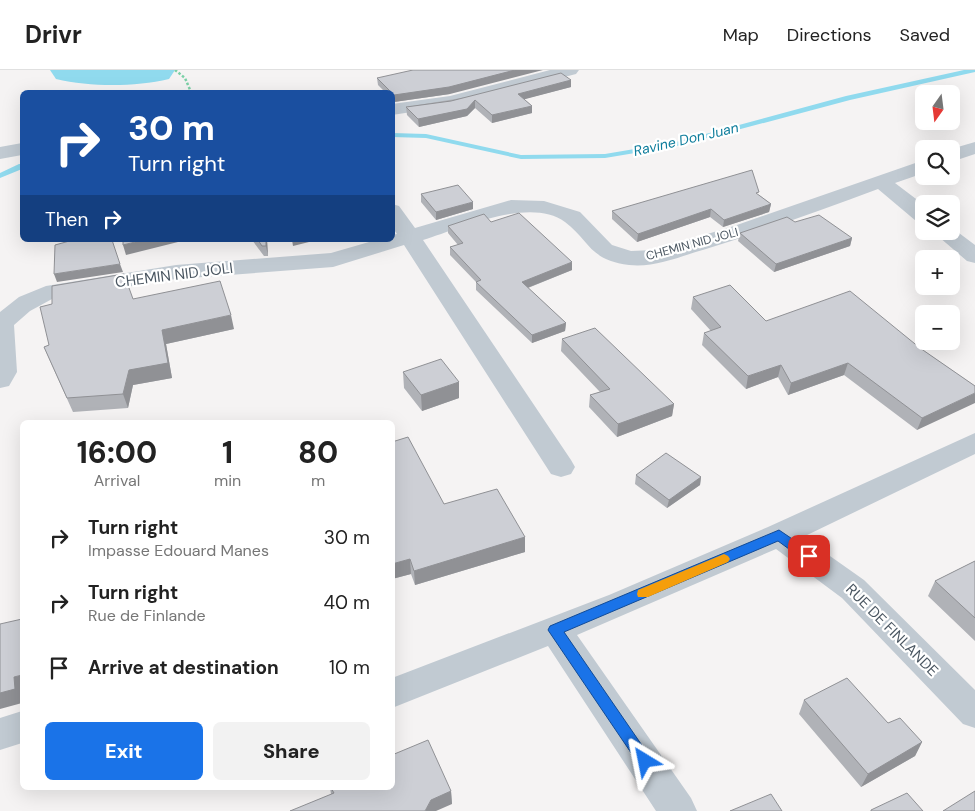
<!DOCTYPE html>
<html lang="en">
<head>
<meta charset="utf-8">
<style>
  body { margin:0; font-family:"DM Sans",sans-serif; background:#f2f2f2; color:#222; height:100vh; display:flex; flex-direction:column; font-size:19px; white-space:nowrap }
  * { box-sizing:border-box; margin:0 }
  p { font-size:16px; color:#767676 }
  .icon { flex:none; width:28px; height:28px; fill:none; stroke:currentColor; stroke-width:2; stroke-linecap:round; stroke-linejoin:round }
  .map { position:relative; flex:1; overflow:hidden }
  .side { position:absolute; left:20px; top:350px; width:375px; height:370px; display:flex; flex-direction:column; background:#fff; border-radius:8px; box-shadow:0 5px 20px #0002 }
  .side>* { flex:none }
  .guide { position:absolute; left:20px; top:20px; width:375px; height:152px; border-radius:8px; box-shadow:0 5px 20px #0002; background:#1a4fa0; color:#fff; overflow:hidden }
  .needle { width:32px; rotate:194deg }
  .buttons { position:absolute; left:915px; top:15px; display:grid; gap:10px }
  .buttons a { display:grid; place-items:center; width:45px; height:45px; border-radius:8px; background:#fff; box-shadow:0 5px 20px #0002; font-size:25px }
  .pin { position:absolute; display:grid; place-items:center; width:42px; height:42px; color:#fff; margin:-21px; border-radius:10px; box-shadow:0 2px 8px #0006 }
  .me { position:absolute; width:55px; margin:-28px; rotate:325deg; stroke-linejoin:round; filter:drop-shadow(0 0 4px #0008) }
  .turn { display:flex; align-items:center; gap:18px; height:105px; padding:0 25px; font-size:22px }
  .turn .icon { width:65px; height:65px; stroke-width:2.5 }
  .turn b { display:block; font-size:35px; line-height:42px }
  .then { display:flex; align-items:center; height:48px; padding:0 25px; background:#0003; gap:10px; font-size:19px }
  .eta { display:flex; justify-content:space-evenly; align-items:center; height:85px; text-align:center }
  .eta b { font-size:30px; font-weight:800; line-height:35px }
  .cta { display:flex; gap:10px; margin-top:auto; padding:10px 25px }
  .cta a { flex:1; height:58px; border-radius:8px; background:#1a73e8; color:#fff; font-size:20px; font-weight:800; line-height:58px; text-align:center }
  .cta a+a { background:#f2f2f2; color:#222 }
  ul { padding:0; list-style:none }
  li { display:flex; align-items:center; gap:15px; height:65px; padding:0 25px }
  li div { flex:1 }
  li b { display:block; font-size:19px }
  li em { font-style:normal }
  header { display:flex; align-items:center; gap:30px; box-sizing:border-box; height:70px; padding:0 25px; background:#fff; border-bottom:1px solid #e0e0e0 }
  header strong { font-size:24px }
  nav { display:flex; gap:28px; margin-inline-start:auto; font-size:18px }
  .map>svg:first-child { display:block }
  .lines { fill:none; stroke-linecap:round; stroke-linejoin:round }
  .stream { fill:#90daee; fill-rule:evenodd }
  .river { fill:#90daee; fill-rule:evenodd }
  .path { stroke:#7ad0a6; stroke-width:2.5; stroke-dasharray:2.5 2; stroke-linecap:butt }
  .street { fill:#c1cad2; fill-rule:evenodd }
  .wall { fill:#b0b2b7 }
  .shaded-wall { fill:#909195 }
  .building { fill:#cdcfd5; stroke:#909195 }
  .route { fill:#1a73e8; stroke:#114b97 }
  .slow { fill:#f59e0b }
  .labels { text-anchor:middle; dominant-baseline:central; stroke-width:4.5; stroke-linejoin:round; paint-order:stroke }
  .far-street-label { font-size:12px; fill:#4a5661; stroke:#fff }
  .far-water-label { font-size:14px; font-style:italic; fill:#0c7c9b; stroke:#fff }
  .street-label { font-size:15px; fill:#4a5661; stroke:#fff }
</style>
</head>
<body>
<header>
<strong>Drivr</strong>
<nav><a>Map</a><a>Directions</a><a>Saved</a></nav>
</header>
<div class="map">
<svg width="975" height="741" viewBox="0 0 975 741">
  <rect width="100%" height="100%" fill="#f5f3f3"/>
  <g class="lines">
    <path class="stream" d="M964,0H975V2L850,30L677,76L605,88L521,89L426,68L392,67V63L426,64L521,85L605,84L676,72L846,26Z
      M19,94H22V99L0,108V103Z"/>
    <path class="river" d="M50,0H175L169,9C134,17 91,17 56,9Z"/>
    <path class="path" d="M175,0L185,8L191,22"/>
    <path class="street" d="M550,0H579L576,4L451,36L392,45V34L450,26Z
      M975,72V84L951,92V79Z
      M22,73V85L0,89V77Z
      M924,90V103L895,113L924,135V152L916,151L878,119C821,140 764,161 706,179C681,186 655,198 629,195C589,190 590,171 565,152C530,126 459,159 423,170L571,390L575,397L571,404L561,407L551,404L404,175L333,197L176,209L52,229L30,241L14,255L17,302L9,316L0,318V242L19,227L46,216L176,195L331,183L376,170H392V165L397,164L392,157V134L399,136L415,158L511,130L544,131L580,142L612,175L631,181L654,180L734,156Z
      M951,157L975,175V193L967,191L932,161H951Z
      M975,363V384L803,467L864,510L975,620V658L963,654L842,528L776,479L577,565L691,728L697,741H656L548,576L392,638V608L609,525L768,457Z
      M22,641V673L0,680V648Z"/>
  </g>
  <path class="wall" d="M377,8L450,24L394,32L392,30V22H385L378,15Z
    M571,10V17L524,29L532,36V43L492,53L475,38L467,46L419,57L407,45L406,37Z
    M421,124L473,139L436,150L421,132Z
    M759,125L771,134L769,142L723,157L710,147L637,172L612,149V141Z
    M491,152L572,200L528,218L566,253L565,261L532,273L476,220V212L450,185V177L458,175L448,163V156Z
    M795,152L852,168L850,176L774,202L738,171L740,163Z
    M252,170H267L268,186H264Z
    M693,227L766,251L920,278L975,316L917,360L844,305L788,325L778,307L746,319L702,275L704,263L711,261L691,239Z
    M133,229L234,259L166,274L172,308L133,315L128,338L73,342L50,291L44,277L49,275Z
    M562,269L674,334L672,346L617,367L589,337L590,325L600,322L561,281Z
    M403,302L459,312V328L422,341L404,318Z
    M392,372L444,434L525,467V482L415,515L411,504L392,509Z
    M636,405L701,407L700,415L667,438L635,414Z
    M975,491V571L928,526L935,511Z
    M804,630L888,653L922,672L915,686L861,717L799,644Z
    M330,718H392L451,721L452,734L331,724Z"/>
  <path class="shaded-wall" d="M515,0H543L450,24L394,32V25Z
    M571,10V17L518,31V24Z
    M475,30V38L467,46L419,57L418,49Z
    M532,36V43L492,53V45Z
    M473,132V139L436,150V142Z
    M771,134L769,142L723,157L724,150Z
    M711,139L710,147L637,172L638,164Z
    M852,168L850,176L774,202L776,194Z
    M143,170H186L126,185L123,175Z
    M266,170H267L268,186L266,176Z
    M292,170H317L293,176Z
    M572,192V200L522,220V212Z
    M120,194L123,202L57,212L54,204Z
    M231,245L234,259L166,274L172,308L133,315L128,338L123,324L129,300L162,260Z
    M566,253L565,261L532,273V265Z
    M848,293L844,305L788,325L791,313Z
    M781,295L778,307L746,319L748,306Z
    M459,312V328L422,341L421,325Z
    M975,323V333L917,360L922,348Z
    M674,334L672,346L617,367L618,354Z
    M701,407L700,415L667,438L669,430Z
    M525,467V482L415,515L414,501Z
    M410,489L411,504L392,509V494Z
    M22,605V633L0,639V623L14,607Z
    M922,672L915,686L861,717L868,704Z
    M451,721L452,734L436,741H425L431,730Z"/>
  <path class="building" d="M413,0H515L449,17L394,25L377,8Z
    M561,3L571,10L518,24L532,36L492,45L475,30L467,39L418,49L406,37L451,31Z
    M752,100L759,122L756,123L771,134L724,150L711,139L638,164L612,141Z
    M458,115L473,132L436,142L421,124Z
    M519,143L572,192L522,212L566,253L532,265L476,212L481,210L450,177L463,173L448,156L484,144L491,152Z
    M819,145L852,168L776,194L740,163L787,147L795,152Z
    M73,170H112L120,194L54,204L55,175Z
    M123,170H143L123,175Z
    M258,170H266V176H262Z
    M124,204L133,229L220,211L231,245L162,260L168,293L129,300L123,324L67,328L44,277L49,275L40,237L52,234V216Z
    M730,215L766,251L850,221L920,278L975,316V323L922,348L848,293L791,313L781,295L748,306L704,263L721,257L693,227Z
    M595,258L674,334L618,354L590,325L610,319L562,269Z
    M441,289L459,312L421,325L403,302Z
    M408,367L444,434L497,419L525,467L414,501L410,489L392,494V372Z
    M666,383L701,407L669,430L636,405Z
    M975,491V548L935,511Z
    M22,549V605L14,607L15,619L0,623V554Z
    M847,608L888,653L900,648L922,672L868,704L804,630Z
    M428,670L451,721L431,730L425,741H290L334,723L331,718H392V685Z
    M975,721V741H943Z
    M907,723L923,741H871V740Z
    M771,724L782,741H730Z"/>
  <path class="route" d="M779,460L813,483L815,486L813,490H804L778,471L564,562L650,687L652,691L650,696L645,698L640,696L550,563L548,560L550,556Z"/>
  <path class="slow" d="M724,484L728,486L730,489L728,492L648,527H638L637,524L638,520Z"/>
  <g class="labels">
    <g class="far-street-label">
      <text transform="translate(692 174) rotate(-15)">CHEMIN NID JOLI</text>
    </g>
    <g class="far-water-label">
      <text transform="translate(686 69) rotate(-13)">Ravine Don Juan</text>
    </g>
    <g class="street-label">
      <text transform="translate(174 205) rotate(-7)">CHEMIN NID JOLI</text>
      <text transform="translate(892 560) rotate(45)">RUE DE FINLANDE</text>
    </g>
  </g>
</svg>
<div class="buttons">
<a><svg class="needle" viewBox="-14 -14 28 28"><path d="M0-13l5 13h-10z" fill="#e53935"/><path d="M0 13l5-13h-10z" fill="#767676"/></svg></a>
<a><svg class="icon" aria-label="search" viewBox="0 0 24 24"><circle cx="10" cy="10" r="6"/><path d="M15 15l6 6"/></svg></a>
<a><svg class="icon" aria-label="layers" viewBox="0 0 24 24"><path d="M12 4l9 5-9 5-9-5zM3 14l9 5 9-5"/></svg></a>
<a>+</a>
<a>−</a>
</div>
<div class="pin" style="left:809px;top:486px;background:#d93025"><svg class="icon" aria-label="arrive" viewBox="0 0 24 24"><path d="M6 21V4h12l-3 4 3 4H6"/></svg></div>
<svg class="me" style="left:645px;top:691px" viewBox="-20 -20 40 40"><path d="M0-17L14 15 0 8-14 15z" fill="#1a73e8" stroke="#fff" stroke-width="4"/></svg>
<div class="guide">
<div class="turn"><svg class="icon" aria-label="right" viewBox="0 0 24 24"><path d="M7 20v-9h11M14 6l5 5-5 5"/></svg><div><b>30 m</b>Turn right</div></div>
<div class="then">Then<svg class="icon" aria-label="right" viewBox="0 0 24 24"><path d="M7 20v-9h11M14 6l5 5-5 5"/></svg></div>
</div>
<section class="side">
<div class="eta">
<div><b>16:00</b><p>Arrival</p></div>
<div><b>1</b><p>min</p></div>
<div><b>80</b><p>m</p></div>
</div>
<ul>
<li><svg class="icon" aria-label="right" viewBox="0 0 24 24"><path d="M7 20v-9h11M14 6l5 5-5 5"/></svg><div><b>Turn right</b><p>Impasse Edouard Manes</p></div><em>30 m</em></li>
<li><svg class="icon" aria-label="right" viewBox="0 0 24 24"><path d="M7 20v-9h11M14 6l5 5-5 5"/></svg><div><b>Turn right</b><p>Rue de Finlande</p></div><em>40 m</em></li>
<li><svg class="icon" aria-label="arrive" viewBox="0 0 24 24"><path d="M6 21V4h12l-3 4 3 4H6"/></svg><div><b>Arrive at destination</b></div><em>10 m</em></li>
</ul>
<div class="cta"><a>Exit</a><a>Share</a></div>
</section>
</div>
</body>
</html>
